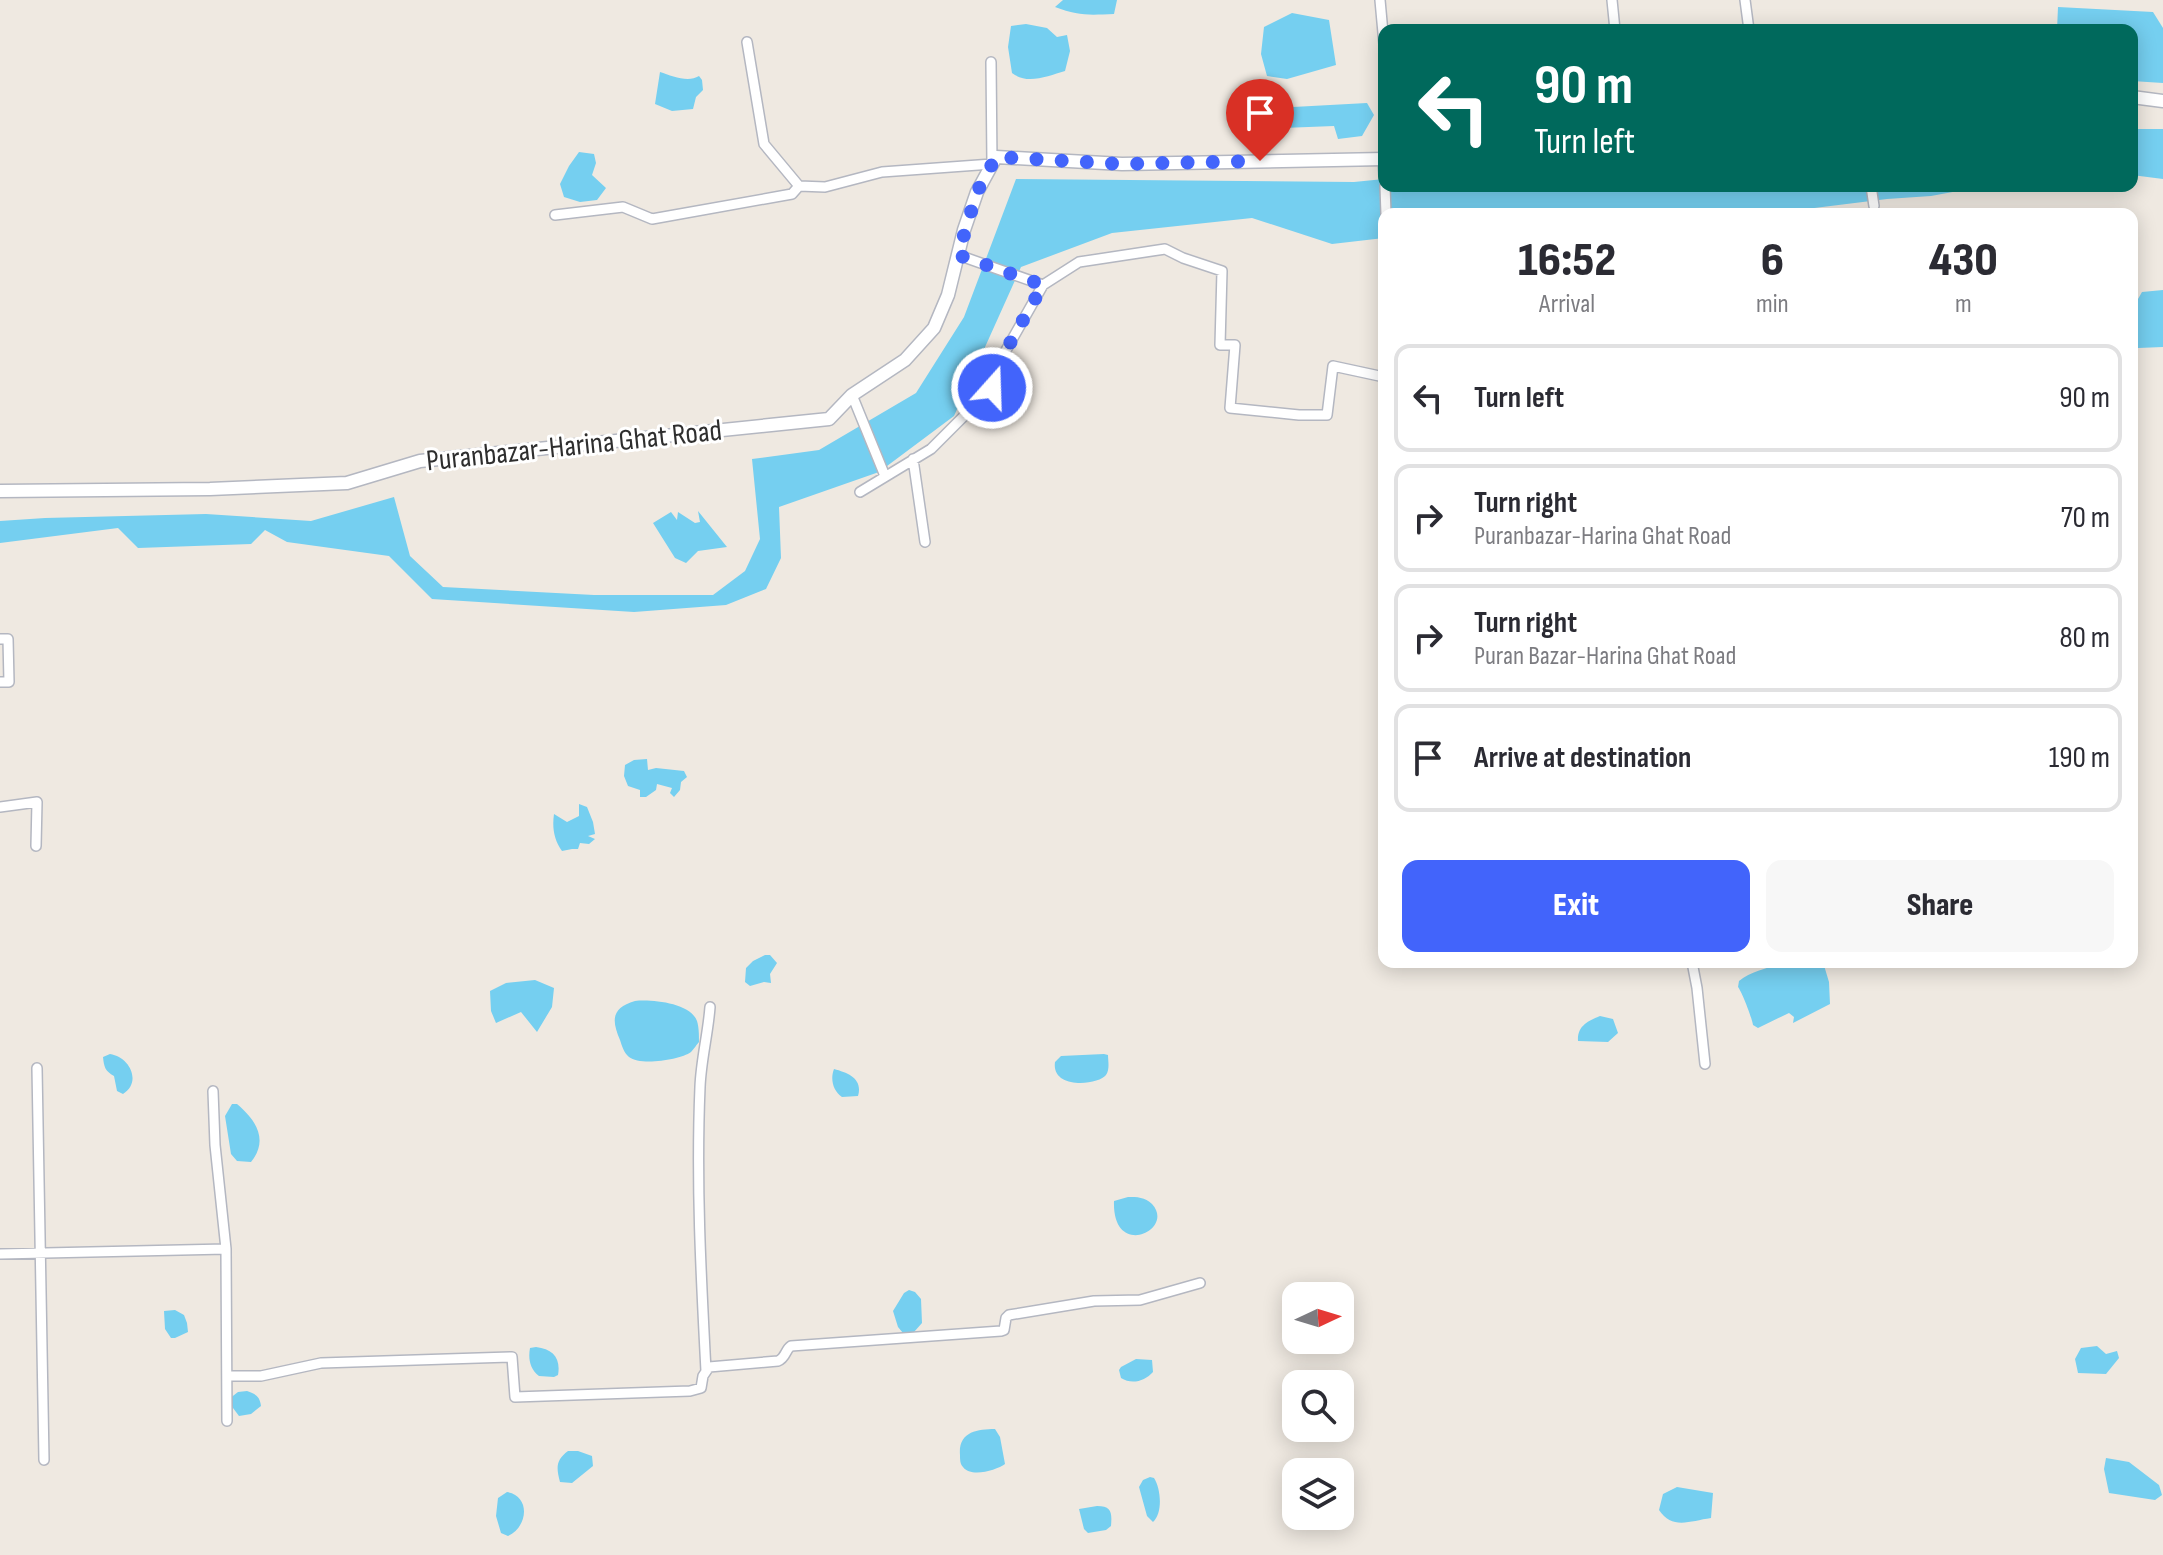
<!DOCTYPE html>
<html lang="en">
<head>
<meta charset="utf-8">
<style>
  body { margin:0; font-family:"Sofia Sans Condensed",sans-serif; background:#f7f7f7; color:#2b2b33; height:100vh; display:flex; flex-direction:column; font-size:30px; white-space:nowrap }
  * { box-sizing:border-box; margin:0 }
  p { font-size:26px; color:#7c7c81 }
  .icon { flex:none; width:44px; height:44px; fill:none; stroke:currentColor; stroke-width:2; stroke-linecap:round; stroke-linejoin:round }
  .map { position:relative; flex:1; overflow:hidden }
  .panel { position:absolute; left:1378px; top:208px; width:760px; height:760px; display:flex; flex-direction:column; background:#fff; border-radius:16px; box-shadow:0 4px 20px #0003 }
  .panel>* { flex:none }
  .banner { position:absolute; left:1378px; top:24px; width:760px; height:168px; border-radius:16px; box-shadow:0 4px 20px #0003; background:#00695c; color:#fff; overflow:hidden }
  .needle { width:52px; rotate:86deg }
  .controls { position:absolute; left:1282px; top:1282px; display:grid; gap:16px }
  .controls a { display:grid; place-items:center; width:72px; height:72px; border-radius:16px; background:#fff; box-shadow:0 4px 20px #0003; font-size:40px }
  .pin { position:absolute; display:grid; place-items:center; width:68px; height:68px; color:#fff; margin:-82px -34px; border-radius:50% 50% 50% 0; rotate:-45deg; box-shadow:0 0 8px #0007 }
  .pin .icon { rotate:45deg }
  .me { position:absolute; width:88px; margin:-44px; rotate:20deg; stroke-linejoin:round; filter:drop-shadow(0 0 6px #0008) }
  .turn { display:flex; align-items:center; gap:28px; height:168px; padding:0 24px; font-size:36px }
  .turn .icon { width:104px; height:104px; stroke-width:2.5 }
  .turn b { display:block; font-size:56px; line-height:68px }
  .eta { display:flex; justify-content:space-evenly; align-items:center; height:136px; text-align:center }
  .eta b { font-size:48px; font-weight:800; line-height:56px }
  .cta { display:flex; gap:16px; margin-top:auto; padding:16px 24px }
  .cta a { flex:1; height:92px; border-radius:16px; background:#4264fb; color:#fff; font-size:32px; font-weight:800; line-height:92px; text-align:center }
  .cta a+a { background:#f7f7f7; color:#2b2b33 }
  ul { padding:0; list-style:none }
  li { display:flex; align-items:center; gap:24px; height:108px; margin:0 16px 12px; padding:0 8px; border:4px solid #e1e1e2; border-radius:16px }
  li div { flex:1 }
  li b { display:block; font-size:30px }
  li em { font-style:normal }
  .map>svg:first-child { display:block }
  .water { fill:#75cff0 }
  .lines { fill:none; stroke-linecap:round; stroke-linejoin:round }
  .minor-casing { stroke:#b4b7c1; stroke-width:12 }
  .secondary-casing { stroke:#b4b7c1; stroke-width:15 }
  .minor { stroke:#fff; stroke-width:9 }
  .secondary { stroke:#fff; stroke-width:12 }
  .route { stroke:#4264fb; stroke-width:14; stroke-dasharray:0 25.2 }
  .labels { text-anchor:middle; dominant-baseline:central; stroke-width:6; stroke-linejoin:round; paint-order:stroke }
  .street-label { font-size:30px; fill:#2e2e2e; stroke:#fff }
</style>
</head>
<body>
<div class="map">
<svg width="2163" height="1555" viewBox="0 0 2163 1555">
  <rect width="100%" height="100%" fill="#efe9e1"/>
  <path class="water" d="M1063,0H1117L1114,14C1089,15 1078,16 1055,7Z
    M2058,7L2153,12L2163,28V83L2132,81V30H2057Z
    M1292,13L1329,20L1336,65L1287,79L1267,76L1261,54L1264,27Z
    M1026,24L1047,28L1057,37L1067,35L1070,51L1065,71C1048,76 1027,85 1012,73L1008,47L1011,26Z
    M660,72C672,76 688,83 699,76L702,80L703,90L696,97L693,109L672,111L655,104Z
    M1367,103L1374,115L1362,136L1338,139L1334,126L1254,129L1256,109Z
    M2132,129H2163V179L2132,175Z
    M579,152L594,154L596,163L592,175L606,188L597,200L580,202L564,197L560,184L569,166Z
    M1016,179L1354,182L1384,179V186H1985L1931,196L1887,199L1765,214H1384V238L1332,244L1252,218L1112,233L1021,267L954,416L879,472L779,507L781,558L766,589L726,605L634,612L432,599L389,556L287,542L265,530L251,544L138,548L118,528L0,543V521L45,518L206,514L311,521L394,497L410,556L443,587L594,595H713L745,571L760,539L752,459L819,450L916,393L964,317Z
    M2163,290V347L2138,348L2134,306L2142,292Z
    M698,511L727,547L698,551L686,563L675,558L653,523L671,512L677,520L678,512L695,523L700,522Z
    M647,759L648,770L656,768L684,771L687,777L681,782L680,790L674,797L670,793L672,788L657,784L656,790L646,797H640V790L628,786L624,776L625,765L634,760Z
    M579,804L587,807L593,822L595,834L588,836L595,839L589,844L580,843L578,849H572L562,851C554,840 552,828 554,814L567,822L579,816Z
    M765,955H770L777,963L770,974L771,983L764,982L750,986L745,982L746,968L753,961Z
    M1782,962H1823L1829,982L1830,1004L1793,1023L1794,1017L1789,1013L1758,1028L1753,1025C1752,1018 1742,992 1738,987L1739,981C1751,971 1767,969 1782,962Z
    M535,980L554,988L552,1007L537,1032L521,1012L496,1023L491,1011L490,991L506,983Z
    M635,1001C651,999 691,1003 697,1021C699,1027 699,1036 699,1042C698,1043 693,1050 691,1052C680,1060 640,1066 629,1057C624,1053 622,1046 620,1040C611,1019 612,1008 635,1001Z
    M1600,1016L1613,1019L1618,1033L1608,1042L1578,1041C1577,1026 1588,1021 1600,1016Z
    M110,1054C130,1057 142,1082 123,1094L117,1091L114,1076C105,1071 104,1067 103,1057Z
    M1104,1054L1108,1055C1108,1061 1110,1069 1106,1075C1099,1085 1051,1090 1055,1062L1061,1056Z
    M834,1069C849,1073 863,1079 858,1096L842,1097C833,1091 830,1079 834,1069Z
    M232,1104H237C256,1120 269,1140 251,1162L237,1161L231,1154L225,1116Z
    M1128,1197C1137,1197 1145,1197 1152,1204C1176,1230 1112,1260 1114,1201Z
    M909,1290L915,1292L921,1299L922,1323L914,1332L903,1333L898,1327L893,1311L904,1293Z
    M175,1310L184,1315L187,1323L188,1332L175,1338H171L165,1329L164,1311Z
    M2097,1346L2106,1354L2117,1351L2119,1358L2106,1374L2078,1373L2075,1359L2081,1348Z
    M536,1347C553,1349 561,1358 558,1375L554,1377L539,1376C530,1369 528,1359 530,1348Z
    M1136,1359L1152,1360L1153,1372C1145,1381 1132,1385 1121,1378L1119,1370L1121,1367Z
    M247,1391C256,1394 260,1397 261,1406L251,1414L239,1416L233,1408L229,1399L238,1392Z
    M995,1429L1000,1437L1005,1464C997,1470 971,1478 963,1467C960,1464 960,1459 960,1455C958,1432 977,1429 995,1429Z
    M568,1451H578L592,1456L593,1466L572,1483L560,1482C556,1467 556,1460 568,1451Z
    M2106,1458L2129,1462L2159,1485L2162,1495L2155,1500L2109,1493L2104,1469Z
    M1150,1477L1154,1478C1161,1489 1163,1513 1153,1522L1147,1516L1139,1487L1143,1480Z
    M1677,1487L1713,1493L1711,1518C1690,1521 1672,1530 1659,1510L1663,1494Z
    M507,1492C531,1496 528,1527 508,1536L501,1533L496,1516L498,1498Z
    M1097,1506C1112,1506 1112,1513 1111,1526L1106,1530L1088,1533L1084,1529L1079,1509Z"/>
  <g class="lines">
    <g class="minor-casing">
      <path id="minor" d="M1380,0L1384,44
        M1612,0L1615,30
        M1745,0L1749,30
        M747,42L764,144L799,186
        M1383,159L1384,176
        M1385,186L1386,214
        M1871,186L1874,206
        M555,215L623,207L652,219L792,194L799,186L825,187L882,172L992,164L991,62
        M958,255L1043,285
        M852,395L885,476
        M913,459L925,542
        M860,492L931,449L992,388V375L1043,285L1079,262L1165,249L1183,258L1222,271L1220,345H1235L1230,408L1299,415H1327L1333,366L1384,377
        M0,639H8L9,682H0
        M0,807L37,802L36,846
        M1692,962L1697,988L1705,1064
        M37,1068L44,1460
        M213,1091L215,1145L226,1249L227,1421
        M0,1254L226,1249
        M706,1371C701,1276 696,1182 700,1087C701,1060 708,1034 710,1007
        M227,1376H261L321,1363L512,1357L515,1397L690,1391L701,1388L703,1376L709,1367L778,1361C786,1358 785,1350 791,1346L1001,1331L1004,1330L1006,1318L1009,1315L1094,1301L1140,1300L1200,1283"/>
    </g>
    <g class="secondary-casing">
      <path id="secondary" d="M2132,97L2163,101
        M0,491L210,489L347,483L420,461L829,419L852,395L905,360L934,328L948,295L964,230L977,192L996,157L1122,164L1384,159"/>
    </g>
    <use href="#minor" class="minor"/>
    <use href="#secondary" class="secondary"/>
  </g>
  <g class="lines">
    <path class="route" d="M992,388V375L1043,285L958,255L977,192L996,157L1122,164L1260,161"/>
  </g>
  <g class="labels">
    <g class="street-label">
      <text transform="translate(574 446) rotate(-6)">Puranbazar-Harina Ghat Road</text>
    </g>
  </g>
</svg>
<div class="controls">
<a><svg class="needle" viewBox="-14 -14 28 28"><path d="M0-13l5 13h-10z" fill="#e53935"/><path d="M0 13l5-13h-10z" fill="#7c7c81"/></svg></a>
<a><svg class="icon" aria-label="search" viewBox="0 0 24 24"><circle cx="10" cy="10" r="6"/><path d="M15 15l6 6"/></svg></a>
<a><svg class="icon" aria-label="layers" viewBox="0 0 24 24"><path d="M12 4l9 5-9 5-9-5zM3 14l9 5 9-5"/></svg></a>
</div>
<div class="pin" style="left:1260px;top:161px;background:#d93025"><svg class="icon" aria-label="arrive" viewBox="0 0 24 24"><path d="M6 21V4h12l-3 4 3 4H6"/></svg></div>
<svg class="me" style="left:992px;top:388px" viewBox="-20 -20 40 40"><circle r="17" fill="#4264fb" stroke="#fff" stroke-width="3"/><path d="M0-11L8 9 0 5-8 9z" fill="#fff"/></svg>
<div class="banner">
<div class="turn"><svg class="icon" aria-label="left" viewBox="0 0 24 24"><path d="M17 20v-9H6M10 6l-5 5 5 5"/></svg><div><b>90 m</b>Turn left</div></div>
</div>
<section class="panel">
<div class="eta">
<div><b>16:52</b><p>Arrival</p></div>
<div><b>6</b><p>min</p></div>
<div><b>430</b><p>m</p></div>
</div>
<ul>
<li><svg class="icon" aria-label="left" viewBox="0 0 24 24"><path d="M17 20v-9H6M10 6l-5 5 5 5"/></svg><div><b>Turn left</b></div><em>90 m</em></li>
<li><svg class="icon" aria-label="right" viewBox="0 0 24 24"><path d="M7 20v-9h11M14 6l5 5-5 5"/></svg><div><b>Turn right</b><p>Puranbazar-Harina Ghat Road</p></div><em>70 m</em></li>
<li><svg class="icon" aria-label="right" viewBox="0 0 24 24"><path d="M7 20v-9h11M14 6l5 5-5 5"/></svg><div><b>Turn right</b><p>Puran Bazar-Harina Ghat Road</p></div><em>80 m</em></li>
<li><svg class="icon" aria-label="arrive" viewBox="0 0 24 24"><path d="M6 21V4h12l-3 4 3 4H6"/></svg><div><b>Arrive at destination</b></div><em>190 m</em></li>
</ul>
<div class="cta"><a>Exit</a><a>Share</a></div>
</section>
</div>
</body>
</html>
